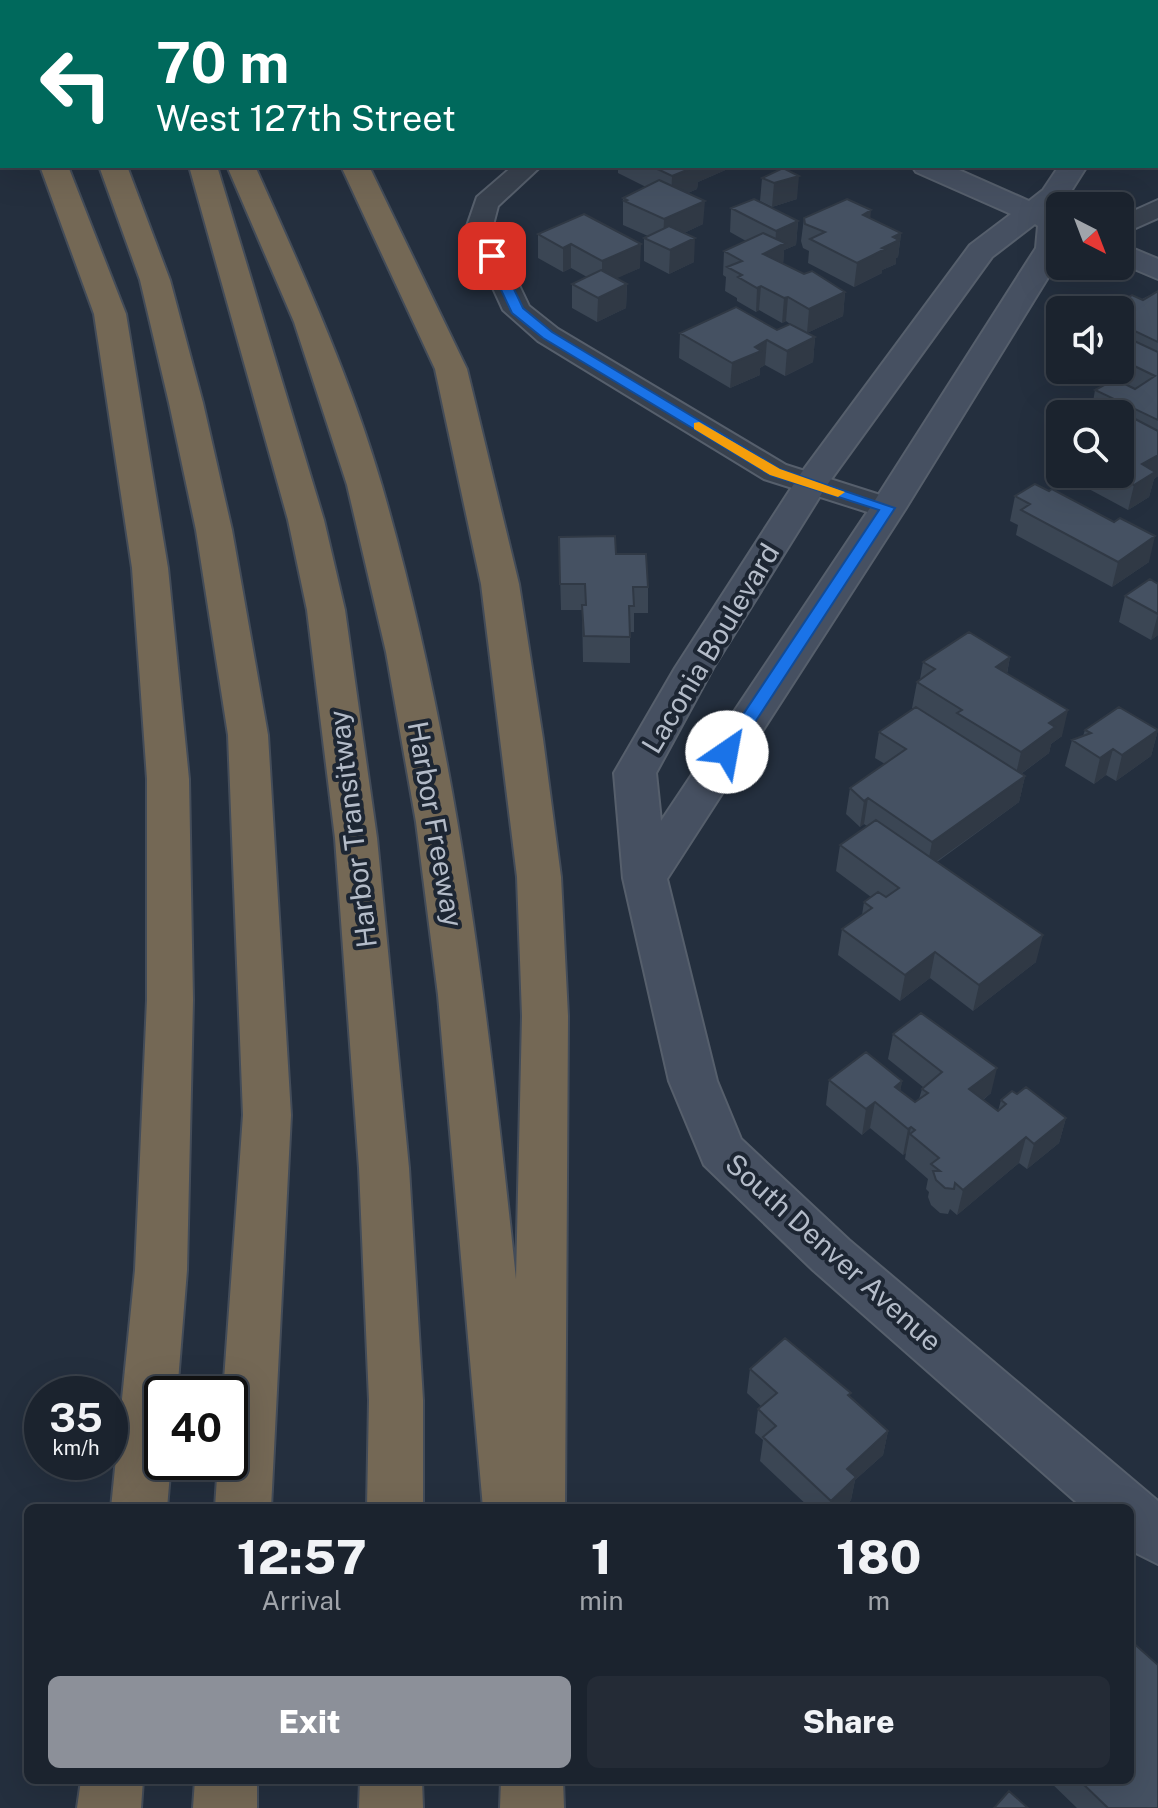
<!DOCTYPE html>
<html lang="en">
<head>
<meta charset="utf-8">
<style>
  body { margin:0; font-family:"Public Sans",sans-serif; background:#242b36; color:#f1f3f6; height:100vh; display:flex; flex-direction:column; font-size:30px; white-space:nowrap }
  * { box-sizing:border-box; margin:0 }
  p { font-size:26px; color:#a0a4aa }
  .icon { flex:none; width:44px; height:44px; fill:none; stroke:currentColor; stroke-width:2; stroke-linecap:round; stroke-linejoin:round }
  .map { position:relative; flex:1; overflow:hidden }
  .details { position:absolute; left:24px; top:1504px; width:1110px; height:280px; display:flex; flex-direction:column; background:#1b232e; border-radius:12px; box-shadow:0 8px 32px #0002,0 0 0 2px #39404a }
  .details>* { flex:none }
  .banner { position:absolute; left:0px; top:0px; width:1158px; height:168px; box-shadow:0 8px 32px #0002,0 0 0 2px #39404a; background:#00695c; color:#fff; overflow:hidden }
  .needle { width:52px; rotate:138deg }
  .tools { position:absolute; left:1046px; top:192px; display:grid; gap:16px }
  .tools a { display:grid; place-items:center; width:88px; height:88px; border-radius:12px; background:#1b232e; box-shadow:0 8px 32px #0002,0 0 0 2px #39404a; font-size:40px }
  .speed { position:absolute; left:24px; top:1376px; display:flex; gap:16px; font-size:40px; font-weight:700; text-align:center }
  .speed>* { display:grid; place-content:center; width:104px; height:104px; border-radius:50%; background:#1b232e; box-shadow:0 8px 32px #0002,0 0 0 2px #39404a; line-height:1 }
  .speed small { font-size:20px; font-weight:400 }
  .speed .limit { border:4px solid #111; border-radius:12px; background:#fff; color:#111 }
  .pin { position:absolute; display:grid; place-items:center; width:68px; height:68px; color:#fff; margin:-34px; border-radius:16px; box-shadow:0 4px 12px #0006 }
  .me { position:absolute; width:88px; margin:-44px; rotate:33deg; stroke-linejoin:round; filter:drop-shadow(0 0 6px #0008) }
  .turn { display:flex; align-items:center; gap:28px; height:168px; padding:0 24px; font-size:36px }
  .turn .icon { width:104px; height:104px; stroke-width:2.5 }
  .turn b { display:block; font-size:56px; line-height:68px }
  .eta { display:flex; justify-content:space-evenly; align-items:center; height:136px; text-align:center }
  .eta b { font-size:48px; font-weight:800; line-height:56px }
  .cta { display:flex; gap:16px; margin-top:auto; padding:16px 24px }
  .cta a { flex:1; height:92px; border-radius:12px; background:#8c9099; color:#fff; font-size:32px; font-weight:800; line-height:92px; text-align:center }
  .cta a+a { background:#242b36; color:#f1f3f6 }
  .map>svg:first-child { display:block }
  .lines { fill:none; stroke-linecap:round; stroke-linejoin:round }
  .lane-casing { stroke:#565f6c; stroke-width:4 }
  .street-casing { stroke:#565f6c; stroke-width:4 }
  .secondary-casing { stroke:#565f6c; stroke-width:4 }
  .primary-casing { stroke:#414a57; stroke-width:4 }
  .highway-casing { stroke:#434c59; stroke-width:4 }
  .lane { fill:#38414e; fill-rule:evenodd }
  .street { fill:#38414e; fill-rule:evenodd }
  .secondary { fill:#465061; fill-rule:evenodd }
  .primary { fill:#56606e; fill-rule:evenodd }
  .highway { fill:#746855; fill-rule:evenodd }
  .wall { fill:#3b4654 }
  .shaded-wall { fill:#303945 }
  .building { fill:#455162; stroke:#303945; stroke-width:2 }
  .route { fill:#1a73e8; stroke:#114b97; stroke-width:2 }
  .slow { fill:#f59e0b }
  .labels { text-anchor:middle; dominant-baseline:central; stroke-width:8; stroke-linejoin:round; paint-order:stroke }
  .street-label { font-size:28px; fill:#b4bcc9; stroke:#1d2633 }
</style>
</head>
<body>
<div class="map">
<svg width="1158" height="1808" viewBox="0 0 1158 1808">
  <rect width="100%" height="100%" fill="#242f3e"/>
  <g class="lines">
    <g class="lane-casing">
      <path id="lane" d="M668,0H688L686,2Z
        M774,0H787L772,2Z
        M894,0H907L909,2H896Z"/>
    </g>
    <g class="street-casing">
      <path id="street" d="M513,166H541L498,206L492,229L529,306L558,329L786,465L899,501L904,508L899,515L888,518L877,515L764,479L538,341L503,310L466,229L477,197Z
        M1158,200V218L1120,235V217Z"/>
    </g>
    <g class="secondary-casing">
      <path id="secondary" d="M548,0H576L577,2H549Z
        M1158,28V46L1156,47V29Z
        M912,166H950L1029,201L1043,190L1059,166H1087L1068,196V206H1060V258L906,508L667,879L717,1081L741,1139L849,1240L1158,1501V1564L1130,1550V1508H1083L813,1270L704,1165L669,1081L623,878L614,773L675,668L799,476L970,245L1011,214L916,172ZM1035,224L1038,226L1036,248L870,508L661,821L656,773L713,668L827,485L992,257Z
        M1120,243L1158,259V279L1120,263Z"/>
    </g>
    <g class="primary-casing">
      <path id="primary" d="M0,117H2V133H0Z"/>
    </g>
    <g class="highway-casing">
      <path id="highway" d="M0,0H17L18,2H2V8Z
        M116,0H141L142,2H117Z
        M0,36L2,37V55L0,54Z
        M40,166H68L126,314L168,568L189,779L193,1000L187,1270L177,1394H162V1462H171L167,1508H111L135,1270L147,1000V779L132,568L94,314Z
        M99,166H127L170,280L203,403L232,530L268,735L291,1115L271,1508H215L218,1462H230V1394H223L243,1115L228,735L196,530L169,403L140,280Z
        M189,166H217L324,520L345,610L377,838L409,1168L423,1400V1508H367L369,1400L359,1168L335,838L307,610L288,520Z
        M227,166H255C302,271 350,376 382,486C457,745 488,1012 516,1279L522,1016L517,877L481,584L435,369L341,166H369L467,369L519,584L543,739L561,877L568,1016L565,1508H483L438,995L416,822L386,652L347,485L294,322Z
        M81,1780H143L141,1808H77Z
        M195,1780H257V1808H193Z
        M360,1780H422L423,1808H359Z
        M501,1780H563L564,1808H500Z"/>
    </g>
    <use href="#lane" class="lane"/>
    <use href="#street" class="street"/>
    <use href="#secondary" class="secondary"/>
    <use href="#primary" class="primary"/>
    <use href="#highway" class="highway"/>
  </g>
  <path class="wall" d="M922,0H1072L1071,2H922Z
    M618,166H730V168L698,182L697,189L688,193L703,224L684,233L694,262L669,274L644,261V238L648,236L623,225V198L646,187L618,173Z
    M783,168L797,199L772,207L760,201L762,178Z
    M731,208L798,221L796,245L784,250L783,264L845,292L843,316L807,333L815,337L813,362L785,376L765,365L760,368V375L730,388L679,358L680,333L777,330L790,324L786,321L782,323L759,310L756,312L737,301V298L725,291L726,277L723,275L724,251L746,241L730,232Z
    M804,218H870L901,233L898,257L896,258V264L882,270V273L854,287L808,263L809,251L803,248L801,241Z
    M538,234L640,268L616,278L627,284L626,308L597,322L572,308V284L587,277L571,268L563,272L538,258Z
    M1158,291V476L1154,479L1149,497L1128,510L1061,474H1120V414L1072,413L1093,402L1095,390L1109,382L1101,378L1102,370H1120V310Z
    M1060,439V473L1050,468L1055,442Z
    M1015,496L1149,562L1112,587L1016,535L1018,525L1010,521Z
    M559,537L616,554L648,587V613H634V632H630V663L583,662L582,610H561Z
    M1158,584V635L1151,640L1119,622L1125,596Z
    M1010,657L1007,674L1062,736L1051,744L1049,753L1021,774L1025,776L1019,802L937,862L1036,962L973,1011L930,978L900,1001L838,955L842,929L862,915L864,902L871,897L836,871L840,845L867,826L864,824L860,827L846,814L850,788L885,764L875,758L879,732L914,709L912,708L917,682L920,679L923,662Z
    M1085,730H1158L1151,756L1116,781L1106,775L1094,784L1065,766L1072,740L1083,736Z
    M893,1034L991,1093L983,1100L998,1111L1001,1100L1017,1094L1066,1118L1059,1143L1027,1169L1019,1163L957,1215L950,1209L948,1214L940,1213L931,1205L928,1197L929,1192L926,1189L928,1179L905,1159L906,1153L903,1155L870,1128L862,1135L826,1105L829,1080L902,1081L900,1091L915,1102L919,1099L922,1089L923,1087L888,1059Z
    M750,1369L850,1397L888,1431L883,1455L855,1480L851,1500L843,1508H810L760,1461L763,1440L755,1433L758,1409L761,1406L747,1393Z
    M1048,1780H1130L1158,1808H1077Z"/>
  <path class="shaded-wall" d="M1059,0H1072L1071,2H1055Z
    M691,166H730V168L698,182L697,189L671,200L672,176Z
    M799,176L797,199L772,207L774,183Z
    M705,201L703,224L663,243L664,219Z
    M871,210L869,234L863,215Z
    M798,221L796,245L784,250L783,267L763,254L775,248L776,231Z
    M901,233L898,257L896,258V264L882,270V273L854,287L857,263L882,248L893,237Z
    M695,238L694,262L669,274L670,250Z
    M571,244V268L563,272V248Z
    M641,244L640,268L602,285V261Z
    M627,284L626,308L597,322L598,298Z
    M761,286L759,310L756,312L757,288Z
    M845,292L843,316L807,333L809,309Z
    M788,297L786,321L782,323L784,298Z
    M815,337L813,362L785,376L787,351Z
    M767,340L765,365L760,368V375L730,388L732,363L755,347Z
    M1158,455V476L1154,479L1149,497L1128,510L1134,485L1142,464Z
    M1155,536L1149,562L1112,587L1118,562Z
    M1158,614V635L1151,640Z
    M1010,657L1005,683L996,667Z
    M1068,710L1062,736L1051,744L1049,753L1015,778L1021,752L1049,723Z
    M1158,730L1151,756L1116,781L1122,755Z
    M1113,749L1106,775L1094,784L1100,758Z
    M1025,776L1019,802L927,868L932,842Z
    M868,798L864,824L860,827L864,801Z
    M1043,935L1036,962L973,1011L979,985Z
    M935,952L930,978L900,1001L905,975Z
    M997,1068L991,1093L963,1115L969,1089Z
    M902,1081L898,1107L895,1087Z
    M875,1102L870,1128L862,1135L866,1109Z
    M1066,1118L1059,1143L1027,1169L1034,1144Z
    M911,1127L906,1153L903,1155L908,1129Z
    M1026,1137L1019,1163L957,1215L963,1190Z
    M888,1431L883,1455L855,1480L851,1500L843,1508H830L831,1501L847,1469Z"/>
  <path class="building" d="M412,0H516L520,2H407Z
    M796,0H822L827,2H791Z
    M980,0H1059L1055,2H985Z
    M651,166H697L672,176Z
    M783,168L799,176L774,183L762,178Z
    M659,180L705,201L664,219L624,201L627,200L623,198Z
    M754,199L798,221L776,231L731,208Z
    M847,199L871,210L863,215L901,233L893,237L899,240L882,248L885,249L857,263L810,239L825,232L805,224L804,218Z
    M584,214L641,244L602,261L571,244L563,248L538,234Z
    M669,226L695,238L670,250L644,238Z
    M763,233L785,243L763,254L804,274L812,271L845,292L809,309L788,297L784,298L761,286L757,288L738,277L742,275L727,267L742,261L724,251Z
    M601,270L627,284L598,298L572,284Z
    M1158,291V342L1120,324V310H1103L1132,295L1143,300Z
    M736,307L777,330L790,324L815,337L787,351L767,340L755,347L761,351L732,363L680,333Z
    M1130,339L1158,352V420L1095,390L1115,379L1135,389L1155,376L1120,359V345Z
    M1097,399L1158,431V455L1142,464L1155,472L1134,485L1114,474H1120V414L1072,413Z
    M1035,484L1049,491L1052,489L1114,522L1120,518L1155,536L1118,562L1021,510L1030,504L1015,496Z
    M615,536L616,554H646L648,587H633L634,606H629L630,637L584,636L582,605H586L585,584H560L559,537Z
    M1150,579L1158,584V614L1125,596Z
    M969,632L1010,657L996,667L1068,710L1049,723L1055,727L1021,752L957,713L962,710L917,682L935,669L923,662Z
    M916,707L1025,776L932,842L868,798L864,801L850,788L906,749L879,732Z
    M1119,707L1158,730L1122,755L1113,749L1100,758L1072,740L1091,733L1085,730Z
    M876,820L1043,935L979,985L935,952L905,975L842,929L872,908L864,902L878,892L886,897L899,888L840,845Z
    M921,1013L997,1068L969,1089L998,1111L1006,1104L1001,1100L1012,1091L1017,1094L1026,1087L1066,1118L1034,1144L1026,1137L963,1190L955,1183L954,1189L945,1188L936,1180L933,1171H940L931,1164L939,1158L910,1134L915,1130L911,1127L908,1129L875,1102L866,1109L829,1080L866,1052L902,1081L895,1087L915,1102L928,1093L922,1089L942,1072L893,1034Z
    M785,1338L851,1393L848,1395L888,1431L847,1469L856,1477L831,1501L763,1437L776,1426L758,1409L777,1393L750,1369Z
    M1130,1640L1158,1665V1808H1108L1079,1780H1130Z
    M1009,1791L1028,1808H994Z"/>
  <path class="route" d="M492,252L498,256L523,308L552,332L780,469L895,508L733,756H721L718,752L879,510L770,475L543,338L512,313L485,256Z"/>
  <path class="slow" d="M699,422L780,469L845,492L838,497L770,475L694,429V423Z"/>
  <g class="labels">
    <g class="street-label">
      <text transform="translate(710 648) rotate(-59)">Laconia Boulevard</text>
      <text transform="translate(436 824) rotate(80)">Harbor Freeway</text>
      <text transform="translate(352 829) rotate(-97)">Harbor Transitway</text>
      <text transform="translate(834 1252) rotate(42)">South Denver Avenue</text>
    </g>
  </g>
</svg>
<div class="tools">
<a><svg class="needle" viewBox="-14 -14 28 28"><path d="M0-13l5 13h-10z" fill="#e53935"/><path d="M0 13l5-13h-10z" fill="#a0a4aa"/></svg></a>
<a><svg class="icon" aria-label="sound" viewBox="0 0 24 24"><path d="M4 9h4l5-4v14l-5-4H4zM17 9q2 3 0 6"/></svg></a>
<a><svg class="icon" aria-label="search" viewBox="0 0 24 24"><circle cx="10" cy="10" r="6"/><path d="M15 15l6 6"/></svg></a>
</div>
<div class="speed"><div>35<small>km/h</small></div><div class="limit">40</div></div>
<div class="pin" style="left:492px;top:256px;background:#d93025"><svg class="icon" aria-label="arrive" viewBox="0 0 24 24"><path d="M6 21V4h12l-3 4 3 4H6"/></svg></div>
<svg class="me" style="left:727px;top:752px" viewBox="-20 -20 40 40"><circle r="19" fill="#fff"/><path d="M0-13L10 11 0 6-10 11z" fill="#1a73e8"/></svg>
<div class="banner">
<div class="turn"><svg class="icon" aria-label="left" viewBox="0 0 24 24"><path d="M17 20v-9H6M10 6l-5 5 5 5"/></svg><div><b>70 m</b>West 127th Street</div></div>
</div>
<section class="details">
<div class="eta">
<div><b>12:57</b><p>Arrival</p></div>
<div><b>1</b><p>min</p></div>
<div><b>180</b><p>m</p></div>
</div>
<div class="cta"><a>Exit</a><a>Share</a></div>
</section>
</div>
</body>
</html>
